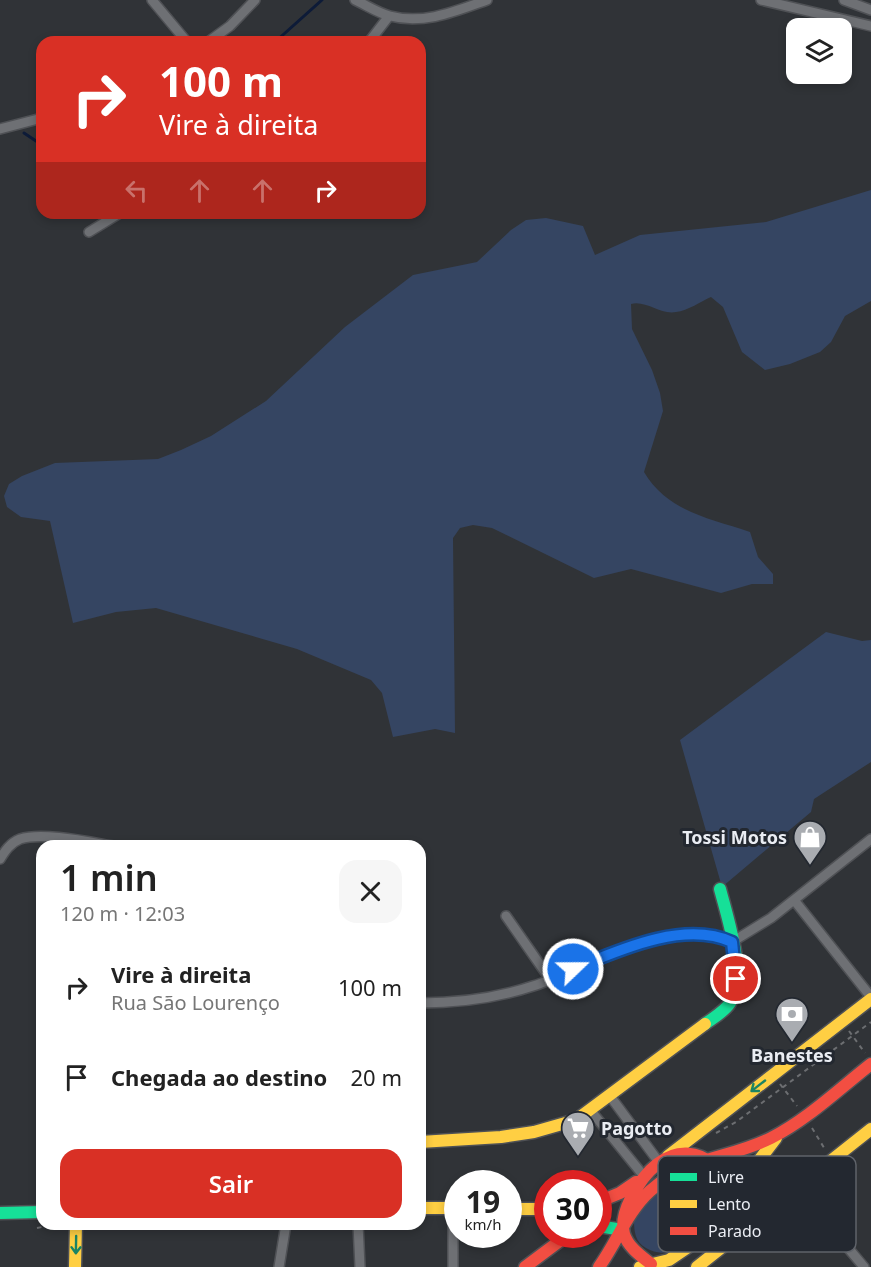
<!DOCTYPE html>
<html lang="pt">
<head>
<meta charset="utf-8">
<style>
  body { margin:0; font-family:"Noto Sans",sans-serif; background:#f6f6f6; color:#222; height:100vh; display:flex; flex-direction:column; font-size:22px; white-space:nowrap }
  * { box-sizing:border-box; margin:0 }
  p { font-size:20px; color:#767676 }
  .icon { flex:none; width:33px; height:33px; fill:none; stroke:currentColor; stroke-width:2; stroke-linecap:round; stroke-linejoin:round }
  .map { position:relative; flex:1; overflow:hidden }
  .sheet { position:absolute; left:36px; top:840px; width:390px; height:390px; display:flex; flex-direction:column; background:#fff; border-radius:18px; box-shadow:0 3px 9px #0003 }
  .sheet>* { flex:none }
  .top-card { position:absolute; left:36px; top:36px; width:390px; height:183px; border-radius:18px; box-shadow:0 3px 9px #0003; background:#d93025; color:#fff; overflow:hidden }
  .buttons { position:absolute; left:786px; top:18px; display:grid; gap:12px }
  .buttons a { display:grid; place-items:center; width:66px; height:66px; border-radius:12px; background:#fff; box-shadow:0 3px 9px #0003; font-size:30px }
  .speed { position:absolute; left:444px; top:1170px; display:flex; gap:12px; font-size:30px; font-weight:700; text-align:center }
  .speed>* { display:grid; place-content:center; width:78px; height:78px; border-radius:50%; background:#fff; box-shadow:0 3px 9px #0003; line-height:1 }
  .speed small { font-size:15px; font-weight:400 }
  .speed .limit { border:9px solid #d22; background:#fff; color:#111 }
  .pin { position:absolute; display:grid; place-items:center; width:51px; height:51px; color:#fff; margin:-26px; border:3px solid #fff; border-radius:50%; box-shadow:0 2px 6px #0007 }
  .me { position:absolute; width:66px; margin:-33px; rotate:68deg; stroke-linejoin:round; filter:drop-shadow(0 0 4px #0008) }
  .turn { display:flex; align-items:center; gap:21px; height:126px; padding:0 24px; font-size:27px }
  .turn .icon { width:78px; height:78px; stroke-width:2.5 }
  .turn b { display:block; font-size:42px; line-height:51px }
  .lanes { display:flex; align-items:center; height:57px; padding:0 24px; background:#0003; justify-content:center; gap:30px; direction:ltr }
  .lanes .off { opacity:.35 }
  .round { display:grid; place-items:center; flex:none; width:63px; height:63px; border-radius:18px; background:#f6f6f6 }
  .headline { display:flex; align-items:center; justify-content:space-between; height:102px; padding:0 24px }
  h1 { font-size:36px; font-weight:600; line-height:45px }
  .primary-button { display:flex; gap:12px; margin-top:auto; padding:12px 24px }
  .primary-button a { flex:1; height:69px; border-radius:18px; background:#d93025; color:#fff; font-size:24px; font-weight:600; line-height:69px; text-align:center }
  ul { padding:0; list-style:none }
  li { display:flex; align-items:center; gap:18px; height:90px; padding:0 24px }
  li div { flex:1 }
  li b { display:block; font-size:22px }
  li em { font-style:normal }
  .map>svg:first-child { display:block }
  .green { fill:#354562 }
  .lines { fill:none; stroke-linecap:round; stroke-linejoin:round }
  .stream { stroke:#0d1b38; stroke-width:3 }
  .street-casing { stroke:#4f5155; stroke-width:12 }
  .fast-casing { stroke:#4f5155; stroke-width:15 }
  .slow-casing { stroke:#4f5155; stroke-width:15 }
  .jam-casing { stroke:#4f5155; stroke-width:15 }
  .path { stroke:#6c6e71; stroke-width:2; stroke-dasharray:4.5 4.5; stroke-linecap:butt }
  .street { stroke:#6e7074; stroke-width:9 }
  .fast { stroke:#16e098; stroke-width:12 }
  .slow { stroke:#ffcf43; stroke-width:12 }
  .jam { stroke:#f24e42; stroke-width:12 }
  .oneway { stroke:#1c8464 }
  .route-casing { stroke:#114b97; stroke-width:15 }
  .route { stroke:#1a73e8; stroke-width:10 }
  .labels { text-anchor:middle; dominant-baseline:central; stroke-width:6; stroke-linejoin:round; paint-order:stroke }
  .poi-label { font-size:18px; font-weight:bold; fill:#eaedf3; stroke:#232830; text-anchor:end }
  .key { fill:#232830; stroke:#5f636a; stroke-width:1.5 }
  .key-label { font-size:16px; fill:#eaedf3 }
</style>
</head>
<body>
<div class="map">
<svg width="871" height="1267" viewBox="0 0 871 1267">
  <rect width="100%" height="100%" fill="#303337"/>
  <path class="green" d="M871,190V301L845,316L831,342L820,352L790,364L765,370L742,352L723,307L711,297C701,301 688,311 676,312C660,315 646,300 631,304L632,329L652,370L660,393L663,411L644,472C668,512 709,518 750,532L758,557L773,574V584H752L721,593L631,569L594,578L492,528L473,525L460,528L453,538L455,733L435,729L393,737L382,693L371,680L297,649L156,608L116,612L73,623L50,521L21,517L7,507L4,496L9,484L22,476L55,463L158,459L181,450L211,436L266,401L345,327L413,275L477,262L511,230L526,220L546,218L583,226L595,255L640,235L766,222Z
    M826,632L862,641L871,640V762L814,799L811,812L722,887L680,740Z
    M694,1168C719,1169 734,1184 729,1210C707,1227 675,1266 646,1248C635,1242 634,1231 634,1220L647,1202Z"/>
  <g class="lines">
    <path class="stream" d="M275,42L322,0
      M24,133L42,145"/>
    <g class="street-casing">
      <path id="street" d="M152,0L187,42
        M355,0C366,5 378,13 390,16C424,25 456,11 487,0
        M761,0L871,26
        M844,0L871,10
        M208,42L230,26L255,0
        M369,42L389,16
        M0,129L42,118
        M89,232L120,213
        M0,859C5,851 10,843 20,839C43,832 89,842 113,846
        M794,900L871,997
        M506,916L550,979
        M420,1003C457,1003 497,998 533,986C590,968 672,914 732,942L771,918L871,839
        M610,1096L658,1161
        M591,1111L643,1175
        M797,1187L864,1267
        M358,1224L360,1267
        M279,1267L286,1224
        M453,1267V1208"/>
    </g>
    <g class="fast-casing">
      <path id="fast" d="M705,1024C713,1018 724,1012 730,1003C748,979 727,916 720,889
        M0,1213L42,1212
        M598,1226L623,1230
        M733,1239L740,1218L739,1202"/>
    </g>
    <g class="slow-casing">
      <path id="slow" d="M420,1142L501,1137L534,1132L576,1120L705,1024
        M668,1156L871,999
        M420,1208H458
        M508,1209H548
        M75,1267L76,1224
        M640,1267L669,1260L719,1226L739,1202L754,1167L776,1138
        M697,1267L871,1129"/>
    </g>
    <g class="jam-casing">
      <path id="jam" d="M598,1202L620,1193L636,1182
        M651,1264C641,1256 628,1247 624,1234C621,1222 626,1208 631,1198C662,1137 713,1139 739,1202
        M525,1267L569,1234
        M599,1267C617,1242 627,1212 650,1191C690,1155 727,1160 771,1138C808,1119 839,1089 871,1064"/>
    </g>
    <path class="path" d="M849,1031L865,1053
      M780,1084L797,1106
      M812,1128L826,1151
      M716,1133L736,1122L871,1022
      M37,1228L57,1224"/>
    <use href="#street" class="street"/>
    <use href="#fast" class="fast"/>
    <use href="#slow" class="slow"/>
    <use href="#jam" class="jam"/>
  </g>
  <defs><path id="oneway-shaft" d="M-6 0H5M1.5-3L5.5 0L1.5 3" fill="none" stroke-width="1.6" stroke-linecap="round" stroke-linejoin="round" transform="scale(1.5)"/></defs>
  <g class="oneway">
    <use href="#oneway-shaft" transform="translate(758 1086) rotate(142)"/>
    <use href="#oneway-shaft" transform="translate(76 1245) rotate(91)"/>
  </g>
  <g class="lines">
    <g class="route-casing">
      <path id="route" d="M573,969C619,950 684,920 732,942L736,979"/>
    </g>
    <use href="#route" class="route"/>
  </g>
  <defs>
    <g id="shop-pin" transform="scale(1.725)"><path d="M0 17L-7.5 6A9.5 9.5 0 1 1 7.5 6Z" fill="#a9acb1" stroke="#232830"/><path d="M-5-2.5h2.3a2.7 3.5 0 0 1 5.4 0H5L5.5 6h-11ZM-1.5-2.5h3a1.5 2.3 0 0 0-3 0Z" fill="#fff"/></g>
    <g id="bank-pin" transform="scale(1.725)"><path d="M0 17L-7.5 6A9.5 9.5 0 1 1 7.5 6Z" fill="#a9acb1" stroke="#232830"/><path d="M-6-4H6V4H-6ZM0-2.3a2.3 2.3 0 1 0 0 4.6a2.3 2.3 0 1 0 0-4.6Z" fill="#fff"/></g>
    <g id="supermarket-pin" transform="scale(1.725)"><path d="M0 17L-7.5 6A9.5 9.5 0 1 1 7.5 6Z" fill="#a9acb1" stroke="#232830"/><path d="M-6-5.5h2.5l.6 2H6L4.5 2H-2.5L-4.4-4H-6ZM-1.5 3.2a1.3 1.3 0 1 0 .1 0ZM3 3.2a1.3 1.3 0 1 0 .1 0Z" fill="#fff"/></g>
  </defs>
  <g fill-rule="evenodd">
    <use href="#shop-pin" x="810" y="837"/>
    <use href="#bank-pin" x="792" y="1014"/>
    <use href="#supermarket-pin" x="578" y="1128"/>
  </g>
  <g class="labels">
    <g class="poi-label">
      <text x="787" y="837">Tossi Motos</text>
      <text x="792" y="1055" text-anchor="middle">Banestes</text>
      <text x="601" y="1128" text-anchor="start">Pagotto</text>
    </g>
  </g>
  <rect x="658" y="1156" width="198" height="96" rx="9" class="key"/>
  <rect x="670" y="1173" width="27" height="8" fill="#16e098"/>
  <rect x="670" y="1200" width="27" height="8" fill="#ffcf43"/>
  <rect x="670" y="1227" width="27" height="8" fill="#f24e42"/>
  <g class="key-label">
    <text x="708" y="1183">Livre</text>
    <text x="708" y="1210">Lento</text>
    <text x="708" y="1237">Parado</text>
  </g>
</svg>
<div class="buttons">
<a><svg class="icon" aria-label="layers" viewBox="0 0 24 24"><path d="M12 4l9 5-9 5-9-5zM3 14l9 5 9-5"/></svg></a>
</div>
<div class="speed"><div>19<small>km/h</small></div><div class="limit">30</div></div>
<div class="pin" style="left:736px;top:979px;background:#d93025"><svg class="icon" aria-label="arrive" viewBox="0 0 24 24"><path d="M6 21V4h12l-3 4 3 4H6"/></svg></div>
<svg class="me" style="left:573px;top:969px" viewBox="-20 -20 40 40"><circle r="17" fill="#1a73e8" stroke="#fff" stroke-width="3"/><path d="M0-11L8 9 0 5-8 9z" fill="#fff"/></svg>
<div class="top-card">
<div class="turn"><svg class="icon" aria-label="right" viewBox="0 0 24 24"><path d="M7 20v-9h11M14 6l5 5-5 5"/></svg><div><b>100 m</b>Vire à direita</div></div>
<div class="lanes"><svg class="icon off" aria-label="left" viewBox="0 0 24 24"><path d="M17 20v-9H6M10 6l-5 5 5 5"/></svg><svg class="icon off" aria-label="ahead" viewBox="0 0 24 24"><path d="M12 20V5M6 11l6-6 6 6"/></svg><svg class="icon off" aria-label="ahead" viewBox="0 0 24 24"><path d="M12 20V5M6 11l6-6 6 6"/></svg><svg class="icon" aria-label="right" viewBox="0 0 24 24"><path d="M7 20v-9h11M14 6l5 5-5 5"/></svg></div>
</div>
<section class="sheet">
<div class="headline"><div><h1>1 min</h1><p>120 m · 12:03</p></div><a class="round"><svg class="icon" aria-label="close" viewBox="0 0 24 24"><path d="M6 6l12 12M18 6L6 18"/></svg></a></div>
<ul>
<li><svg class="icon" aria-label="right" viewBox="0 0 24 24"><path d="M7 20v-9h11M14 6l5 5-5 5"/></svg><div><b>Vire à direita</b><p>Rua São Lourenço</p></div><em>100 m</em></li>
<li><svg class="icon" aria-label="arrive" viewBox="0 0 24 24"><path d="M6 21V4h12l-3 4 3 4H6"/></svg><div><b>Chegada ao destino</b></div><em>20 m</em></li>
</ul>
<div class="primary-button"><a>Sair</a></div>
</section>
</div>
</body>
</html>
